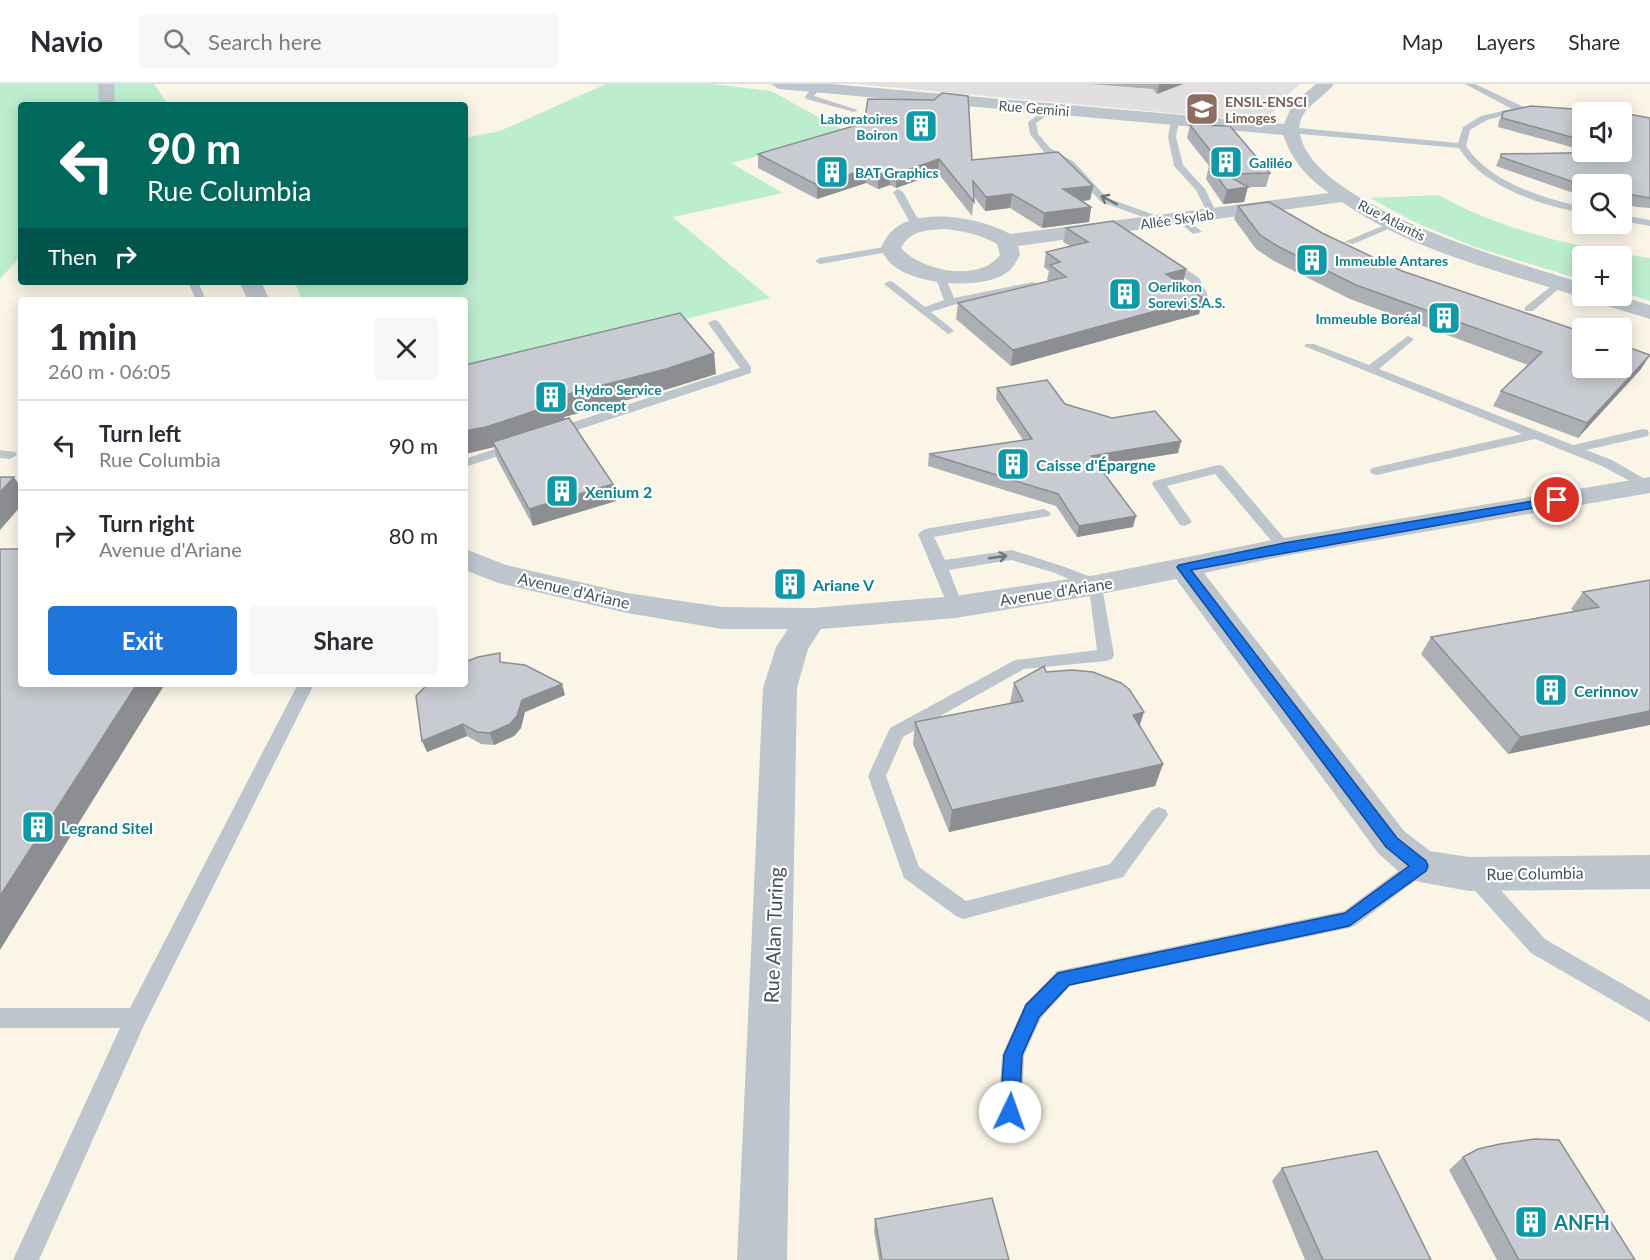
<!DOCTYPE html>
<html lang="en">
<head>
<meta charset="utf-8">
<style>
  body { margin:0; font-family:Lato,sans-serif; background:#f7f7f7; color:#2b2b33; height:100vh; display:flex; flex-direction:column; font-size:22px; white-space:nowrap }
  * { box-sizing:border-box; margin:0 }
  p { font-size:20px; color:#7c7c81 }
  .icon { flex:none; width:33px; height:33px; fill:none; stroke:currentColor; stroke-width:2; stroke-linecap:round; stroke-linejoin:round }
  .map { position:relative; flex:1; overflow:hidden }
  .side { position:absolute; left:18px; top:213px; width:450px; height:390px; display:flex; flex-direction:column; background:#fff; border-radius:6px; box-shadow:0 3px 15px #0003 }
  .side>* { flex:none }
  .guide { position:absolute; left:18px; top:18px; width:450px; height:183px; border-radius:6px; box-shadow:0 3px 15px #0003; background:#00695c; color:#fff; overflow:hidden }
  .fabs { position:absolute; left:1572px; top:18px; display:grid; gap:12px }
  .fabs a { display:grid; place-items:center; width:60px; height:60px; border-radius:6px; background:#fff; box-shadow:0 3px 15px #0003; font-size:30px }
  .pin { position:absolute; display:grid; place-items:center; width:51px; height:51px; color:#fff; margin:-26px; border:3px solid #fff; border-radius:50%; box-shadow:0 2px 6px #0007 }
  .me { position:absolute; width:66px; margin:-33px; rotate:3deg; stroke-linejoin:round; filter:drop-shadow(0 0 4px #0008) }
  .turn { display:flex; align-items:center; gap:21px; height:126px; padding:0 30px; font-size:27px }
  .turn .icon { width:78px; height:78px; stroke-width:2.5 }
  .turn b { display:block; font-size:42px; line-height:51px }
  .then { display:flex; align-items:center; height:57px; padding:0 30px; background:#0003; gap:12px; font-size:22px }
  .round { display:grid; place-items:center; flex:none; width:63px; height:63px; border-radius:6px; background:#f7f7f7 }
  .head { display:flex; align-items:center; justify-content:space-between; height:102px; padding:0 30px }
  h1 { font-size:36px; font-weight:700; line-height:45px }
  .cta { display:flex; gap:12px; margin-top:auto; padding:12px 30px }
  .cta a { flex:1; height:69px; border-radius:6px; background:#1e76db; color:#fff; font-size:24px; font-weight:700; line-height:69px; text-align:center }
  .cta a+a { background:#f7f7f7; color:#2b2b33 }
  ul { padding:0; list-style:none }
  li { display:flex; align-items:center; gap:18px; height:90px; padding:0 30px; border-top:2px solid #e1e1e2 }
  li div { flex:1 }
  li b { display:block; font-size:22px }
  li em { font-style:normal }
  header { display:flex; align-items:center; gap:36px; box-sizing:border-box; height:84px; padding:0 30px; background:#fff; border-bottom:2px solid #e1e1e2 }
  header strong { font-size:28px }
  nav { display:flex; gap:33px; margin-inline-start:auto; font-size:21px }
  .search { width:420px; height:54px; background:#f7f7f7; display:flex; align-items:center; gap:15px; box-sizing:border-box; padding:0 21px; border-radius:6px; color:#7c7c81; font-size:22px }
  .map>svg:first-child { display:block }
  .commercial { fill:#fbf5e8; fill-rule:evenodd }
  .education { fill:#e2dfe0 }
  .green { fill:#bdedcf }
  .lines { fill:none; stroke-linecap:round; stroke-linejoin:round }
  .service { fill:#bdc6cd; fill-rule:evenodd }
  .minor { fill:#bdc6cd; fill-rule:evenodd }
  .wall { fill:#acafb4 }
  .shaded-wall { fill:#8c8e92 }
  .building { fill:#c8cbd1; stroke:#8c8e92; stroke-width:1.5 }
  .oneway { stroke:#6a757d }
  .route { fill:#1a73e8; stroke:#114b97; stroke-width:1.5 }
  .labels { text-anchor:middle; dominant-baseline:central; stroke-width:4.5; stroke-linejoin:round; paint-order:stroke }
  .far-education-label { font-size:14px; font-weight:bold; fill:#785e54; stroke:#fff; text-anchor:start }
  .far-street-label { font-size:14px; fill:#47525b; stroke:#fff }
  .far-culture-label { font-size:14px; font-weight:bold; fill:#0d838f; stroke:#fff; text-anchor:start }
  .culture-label { font-size:16px; font-weight:bold; fill:#0d838f; stroke:#fff; text-anchor:start }
  .street-label { font-size:16px; fill:#47525b; stroke:#fff }
  .near-street-label { font-size:20px; fill:#47525b; stroke:#fff }
  .near-culture-label { font-size:20px; font-weight:bold; fill:#0d838f; stroke:#fff; text-anchor:start }
</style>
</head>
<body>
<header>
<strong>Navio</strong>
<div class="search"><svg class="icon" aria-label="search" viewBox="0 0 24 24"><circle cx="10" cy="10" r="6"/><path d="M15 15l6 6"/></svg>Search here</div>
<nav><a>Map</a><a>Layers</a><a>Share</a></nav>
</header>
<div class="map">
<svg width="1650" height="1176" viewBox="0 0 1650 1176">
  <rect width="100%" height="100%" fill="#f1eeee"/>
  <path class="commercial" d="M154,0H606L500,47L465,54V21H168Z
    M712,0H856L1257,37L1270,33L1279,18L1301,0H1650V1176H0V195L21,172V198H295L300,216H21V600H465V290L769,214L672,133L782,109L730,79L771,7ZM1582,28H1622V68H1582ZM1582,100H1622V140H1582ZM1582,172H1622V212H1582ZM1582,244H1622V284H1582Z"/>
  <path class="education" d="M856,0H1300L1279,18L1270,33L1257,37Z"/>
  <path class="green" d="M0,0H154L168,21H21V172L0,195Z
    M606,0H712L771,7L848,49L731,79L783,109L673,133L770,214L465,290V216H302L295,198H465V54L500,47Z
    M1438,111C1504,147 1576,163 1650,174V217L1622,208V172H1582V196L1475,163L1414,138L1370,114Z"/>
  <g class="lines">
    <path class="service" d="M1465,0H1475L1528,25L1487,36L1470,46L1466,62C1490,99 1542,113 1582,123V129C1540,121 1483,103 1459,64L1289,49L1285,46L1289,43L1458,59L1463,43L1481,32L1512,25Z
      M813,2L820,4L814,12L858,26L854,28L806,15L805,13Z
      M1048,24L1055,26L1036,39L1038,50L1050,64L1074,78L1107,114L1166,135V139H1160L1101,118L1068,82L1044,68L1030,50L1028,38Z
      M1175,34L1179,37L1176,53L1183,81L1205,105L1217,130L1215,132H1209L1196,106L1174,82L1168,53L1171,37Z
      M898,105L903,108L922,142L920,144L912,142L893,108Z
      M1622,131L1650,136V142L1622,137Z
      M1178,133H1184L1202,148L1193,150L1178,137Z
      M1392,138L1400,140L1353,160L1344,158Z
      M890,162L895,165L894,167L820,180L815,177L820,174Z
      M1169,174L1199,194L1212,220L1210,222H1202L1190,198L1165,179V175Z
      M940,189L945,192L954,214L1033,198L1038,201L1033,204L953,221L931,228L952,245L954,247L948,250L884,200L889,197L893,198L925,223L944,216L935,192Z
      M1559,196L1563,197V201L1533,227H1525V223Z
      M188,198H198L206,216H196Z
      M714,236L718,237L751,283V289L559,352H549L548,349L549,346L740,284L708,239Z
      M1408,252L1414,255L1412,257L1379,285L1573,361L1643,345L1648,346L1649,349L1648,352L1586,366L1612,376L1650,398V408L1602,382L1535,355L1377,391L1372,390L1370,387L1372,384L1522,350L1304,262L1306,260H1314L1369,281Z
      M515,358L520,359L522,362L520,365L465,383V375Z
      M0,366L15,368L17,371L10,375L0,374Z
      M1218,381L1223,382L1289,460L1291,463L1289,466H1279L1215,390L1167,402L1192,438L1185,442L1180,441L1152,400L1154,397Z
      M1044,425L1051,429L1049,432L934,453L945,476L1012,466L1065,483L1101,497L1114,571L1112,575L1106,577L1024,585L903,653L886,692L919,783L966,817L1110,780L1152,726L1159,723L1166,726L1168,731L1123,793L963,835L956,832L904,794L868,692L890,644L1015,576L1097,566L1089,504L1055,489L1011,476L949,486L963,523L960,527H950L918,450L925,445Z
      M298,600H314L144,941L39,1176H13L120,944H0V924H130Z
      M1420,774L1427,776L1430,782L1427,788L1356,841L1349,844L1070,902L1041,934L1024,971L1021,1047L1017,1055L1009,1059L1001,1055L997,1047L1002,971L1025,920L1057,887L1344,827L1413,776Z
      M1472,784L1479,786L1497,802L1545,855L1650,916V938L1531,869L1462,792L1465,786Z"/>
    <path class="minor" d="M98,0H114L115,21H99Z
      M771,0H831L1284,40L1292,21L1316,0H1334C1322,16 1295,26 1300,50C1313,123 1519,179 1582,199V212H1586L1574,211C1496,186 1410,166 1342,118L1018,162L1020,171C1017,176 1014,183 1009,187C985,207 919,201 895,183C889,179 884,171 880,165C883,160 886,153 890,149C915,121 982,134 1010,150L1329,109C1305,92 1293,77 1283,51L779,5ZM944,145C963,147 980,150 997,160L1000,171C979,199 921,187 901,164C910,147 925,146 944,145Z
      M239,198H261L270,216H248Z
      M1588,212H1620L1650,221V235L1591,217Z
      M1650,393V409L1284,472L1204,489L1404,747L1430,767L1469,773L1650,771V805L1469,807L1420,798L1406,794L1378,769L1176,495L1096,511L955,534L821,545L808,565L797,604L787,1176H737L763,604L776,563L788,545H722L627,529L498,499L465,486V465L506,481L627,509L722,523L812,524L955,512L1096,491L1284,454Z"/>
  </g>
  <path class="wall" d="M1091,0H1183L1157,10L1153,5Z
    M1503,28H1582V66L1498,43L1499,37Z
    M1622,29L1650,34V124L1637,123L1622,120V100H1582V112L1496,82L1501,70L1622,68Z
    M1190,41L1270,89L1266,103H1247L1244,118L1223,120L1206,95L1209,82L1187,54Z
    M758,70L972,76L1093,102L1090,116L1082,117L1091,123L1089,138L1042,144L1010,124L985,127L974,113L972,132L938,89L896,104L890,101L878,105L866,99L817,115L758,84Z
    M1238,122L1322,149L1402,187L1641,285L1578,354L1493,322L1501,307L1528,281L1350,215L1274,177L1256,165L1234,135Z
    M1066,144L1186,185L1182,200L1203,214L1199,230L1011,282L956,235L958,219L1049,197L1047,196L1049,187L1044,183L1046,168L1070,162L1063,158Z
    M465,281L716,290L668,305L564,333L616,417L533,442L497,375L494,363L465,370Z
    M997,304L1065,320L1181,357L1178,369L1098,382L1133,443L1077,453L1056,422L928,382L929,370L1023,356L996,315Z
    M1650,496L1508,670L1421,570L1431,553L1574,527L1571,525L1583,508Z
    M503,578L565,611L525,628L521,644L514,652L494,661L481,660L467,652L427,668Z
    M1046,588L1163,680L1155,702L949,748L913,660L915,638L1010,619L1014,599Z
    M1463,1073L1635,1176H1497L1449,1086Z
    M1282,1084L1431,1176H1305L1272,1097Z
    M875,1135L1009,1176H879L874,1147Z"/>
  <path class="shaded-wall" d="M1159,0H1183L1157,10Z
    M939,75L938,89L896,104V90Z
    M866,85V99L817,115V101Z
    M891,87L890,101L878,105V91Z
    M1093,102L1090,116L1061,119L1063,105Z
    M1248,103L1244,118L1223,120L1227,106Z
    M1012,110L1010,124L985,127L986,113Z
    M1091,123L1089,138L1042,144L1044,129Z
    M1186,185L1183,200L1163,205L1166,190Z
    M1203,214L1199,230L1011,282L1013,266Z
    M714,269L716,290L668,305L564,333L565,339L493,358L494,363L465,370V347L557,313Z
    M1650,271L1641,285L1578,354L1587,339Z
    M1181,357L1178,369L1088,383L1091,372Z
    M14,393L21,404V422L0,446V408Z
    M613,400L616,417L533,442L529,425Z
    M1136,432L1133,443L1077,453L1079,442Z
    M137,600H165L0,866V812Z
    M562,600L565,611L525,628L521,644L514,652L494,661L490,649L522,616Z
    M1650,627V641L1508,670L1520,653Z
    M1144,628L1137,650L1133,631Z
    M463,640L467,652L427,668L422,657Z
    M1163,680L1155,702L949,748L952,726Z"/>
  <path class="building" d="M942,9L968,12L972,76L1058,68L1093,102L1063,105L1091,123L1044,129L1012,110L986,113L973,97L974,118L939,75L896,90L891,87L878,91L866,85L817,101L758,70L864,39L868,15L934,16Z
    M1531,22L1616,28H1620H1582V56L1502,34L1503,28Z
    M1622,29L1650,34V114L1622,109V100H1582V101L1501,73V70L1626,68L1622,66Z
    M1190,41L1230,42L1270,89L1229,90Z
    M1209,81L1248,103L1227,106Z
    M1269,118L1322,149L1402,187L1582,248V284H1622V261L1650,271L1587,339L1501,307L1542,268L1356,201L1279,163L1260,151L1238,122Z
    M1113,137L1186,185L1166,190L1203,214L1013,266L958,219L1066,193L1050,181L1060,178L1046,168L1088,158L1066,144Z
    M680,229L714,269L666,285L557,313L561,318L486,343L465,347V281Z
    M1047,296L1065,320L1112,334L1155,327L1181,357L1091,372L1136,432L1079,442L1058,410L929,370L1032,355L997,304Z
    M569,334L613,400L529,425L493,358Z
    M0,393H14L0,408Z
    M0,465H21V600H137L0,812Z
    M1650,496V627L1520,653L1431,553L1599,523L1583,508Z
    M500,569V578L525,581L562,600L522,616L517,632L510,640L490,649L477,648L463,640L422,657L416,612L428,600H465V578L478,573Z
    M1044,582L1046,588L1072,586L1093,588L1121,599L1129,605L1144,628L1133,631L1163,680L952,726L915,638L1023,617L1014,599Z
    M1535,1055L1559,1056L1635,1176H1519L1463,1073L1478,1065L1500,1060Z
    M1377,1067L1431,1176H1323L1282,1084Z
    M992,1114L1009,1176H882L875,1135Z"/>
  <defs><path id="oneway-shaft" d="M-6 0H5M1.5-3L5.5 0L1.5 3" fill="none" stroke-width="1.6" stroke-linecap="round" stroke-linejoin="round" transform="scale(1.5)"/></defs>
  <g class="oneway">
    <use href="#oneway-shaft" transform="translate(1109 116) rotate(-152)"/>
    <use href="#oneway-shaft" transform="translate(998 473) rotate(-8)"/>
  </g>
  <path class="route" d="M1557,413L1561,414V419L1191,486L1397,754L1426,777L1428,782L1426,787L1349,842L1069,901L1039,933L1022,971L1019,1028L1017,1035L1010,1038L1003,1035L1000,1028L1004,971L1026,921L1058,889L1345,829L1409,782L1386,763L1179,486L1177,483L1179,481L1284,459Z"/>
  <defs>
    <g id="university-square" transform="scale(1.725)"><rect x="-9" y="-9" width="18" height="18" rx="4" fill="#8d6e63" stroke="#fff"/><path d="M0-5L7-2L0 1L-7-2ZM-4 1L0 2.5L4 1V4Q0 6-4 4Z" fill="#fff"/></g>
    <g id="building-square" transform="scale(1.725)"><rect x="-9" y="-9" width="18" height="18" rx="4" fill="#0f9aa8" stroke="#fff"/><path d="M-4-6H4V6H1V3H-1V6H-4ZM-2.5-4.3h1.7v1.8h-1.7ZM.8-4.3h1.7v1.8H.8ZM-2.5-1h1.7V.8h-1.7ZM.8-1h1.7V.8H.8Z" fill="#fff"/></g>
  </defs>
  <g fill-rule="evenodd">
    <use href="#university-square" x="1202" y="25"/>
    <use href="#building-square" x="921" y="42"/>
    <use href="#building-square" x="1226" y="78"/>
    <use href="#building-square" x="832" y="88"/>
    <use href="#building-square" x="1312" y="176"/>
    <use href="#building-square" x="1125" y="210"/>
    <use href="#building-square" x="1444" y="234"/>
    <use href="#building-square" x="551" y="313"/>
    <use href="#building-square" x="1013" y="380"/>
    <use href="#building-square" x="562" y="407"/>
    <use href="#building-square" x="790" y="500"/>
    <use href="#building-square" x="1551" y="606"/>
    <use href="#building-square" x="38" y="743"/>
    <use href="#building-square" x="1531" y="1138"/>
  </g>
  <g class="labels">
    <g class="far-education-label">
      <text x="1225" y="17">ENSIL-ENSCI<tspan x="1225" dy="16">Limoges</tspan></text>
    </g>
    <g class="far-street-label">
      <text transform="translate(1034 24) rotate(5)">Rue Gemini</text>
      <text transform="translate(1177 135) rotate(-8)">Allée Skylab</text>
      <text transform="translate(1392 136) rotate(27)">Rue Atlantis</text>
    </g>
    <g class="far-culture-label">
      <text x="898" y="34" text-anchor="end">Laboratoires<tspan x="898" dy="16">Boiron</tspan></text>
      <text x="1249" y="78">Galiléo</text>
      <text x="855" y="88">BAT Graphics</text>
      <text x="1335" y="176">Immeuble Antares</text>
      <text x="1148" y="202">Oerlikon<tspan x="1148" dy="16">Sorevi S.A.S.</tspan></text>
      <text x="1421" y="234" text-anchor="end">Immeuble Boréal</text>
      <text x="574" y="305">Hydro Service<tspan x="574" dy="16">Concept</tspan></text>
    </g>
    <g class="culture-label">
      <text x="1036" y="380">Caisse d'Épargne</text>
      <text x="585" y="407">Xenium 2</text>
      <text x="813" y="500">Ariane V</text>
      <text x="1574" y="606">Cerinnov</text>
      <text x="61" y="743">Legrand Sitel</text>
    </g>
    <g class="street-label">
      <text transform="translate(574 506) rotate(13)">Avenue d'Ariane</text>
      <text transform="translate(1056 507) rotate(-9)">Avenue d'Ariane</text>
      <text transform="translate(1535 789) rotate(-1)">Rue Columbia</text>
    </g>
    <g class="near-street-label">
      <text transform="translate(773 851) rotate(-88)">Rue Alan Turing</text>
    </g>
    <g class="near-culture-label">
      <text x="1554" y="1138">ANFH</text>
    </g>
  </g>
</svg>
<div class="fabs">
<a><svg class="icon" aria-label="sound" viewBox="0 0 24 24"><path d="M4 9h4l5-4v14l-5-4H4zM17 9q2 3 0 6"/></svg></a>
<a><svg class="icon" aria-label="search" viewBox="0 0 24 24"><circle cx="10" cy="10" r="6"/><path d="M15 15l6 6"/></svg></a>
<a>+</a>
<a>−</a>
</div>
<div class="pin" style="left:1557px;top:416px;background:#d93025"><svg class="icon" aria-label="arrive" viewBox="0 0 24 24"><path d="M6 21V4h12l-3 4 3 4H6"/></svg></div>
<svg class="me" style="left:1010px;top:1028px" viewBox="-20 -20 40 40"><circle r="19" fill="#fff"/><path d="M0-13L10 11 0 6-10 11z" fill="#1a73e8"/></svg>
<div class="guide">
<div class="turn"><svg class="icon" aria-label="left" viewBox="0 0 24 24"><path d="M17 20v-9H6M10 6l-5 5 5 5"/></svg><div><b>90 m</b>Rue Columbia</div></div>
<div class="then">Then<svg class="icon" aria-label="right" viewBox="0 0 24 24"><path d="M7 20v-9h11M14 6l5 5-5 5"/></svg></div>
</div>
<section class="side">
<div class="head"><div><h1>1 min</h1><p>260 m · 06:05</p></div><a class="round"><svg class="icon" aria-label="close" viewBox="0 0 24 24"><path d="M6 6l12 12M18 6L6 18"/></svg></a></div>
<ul>
<li><svg class="icon" aria-label="left" viewBox="0 0 24 24"><path d="M17 20v-9H6M10 6l-5 5 5 5"/></svg><div><b>Turn left</b><p>Rue Columbia</p></div><em>90 m</em></li>
<li><svg class="icon" aria-label="right" viewBox="0 0 24 24"><path d="M7 20v-9h11M14 6l5 5-5 5"/></svg><div><b>Turn right</b><p>Avenue d'Ariane</p></div><em>80 m</em></li>
</ul>
<div class="cta"><a>Exit</a><a>Share</a></div>
</section>
</div>
</body>
</html>
